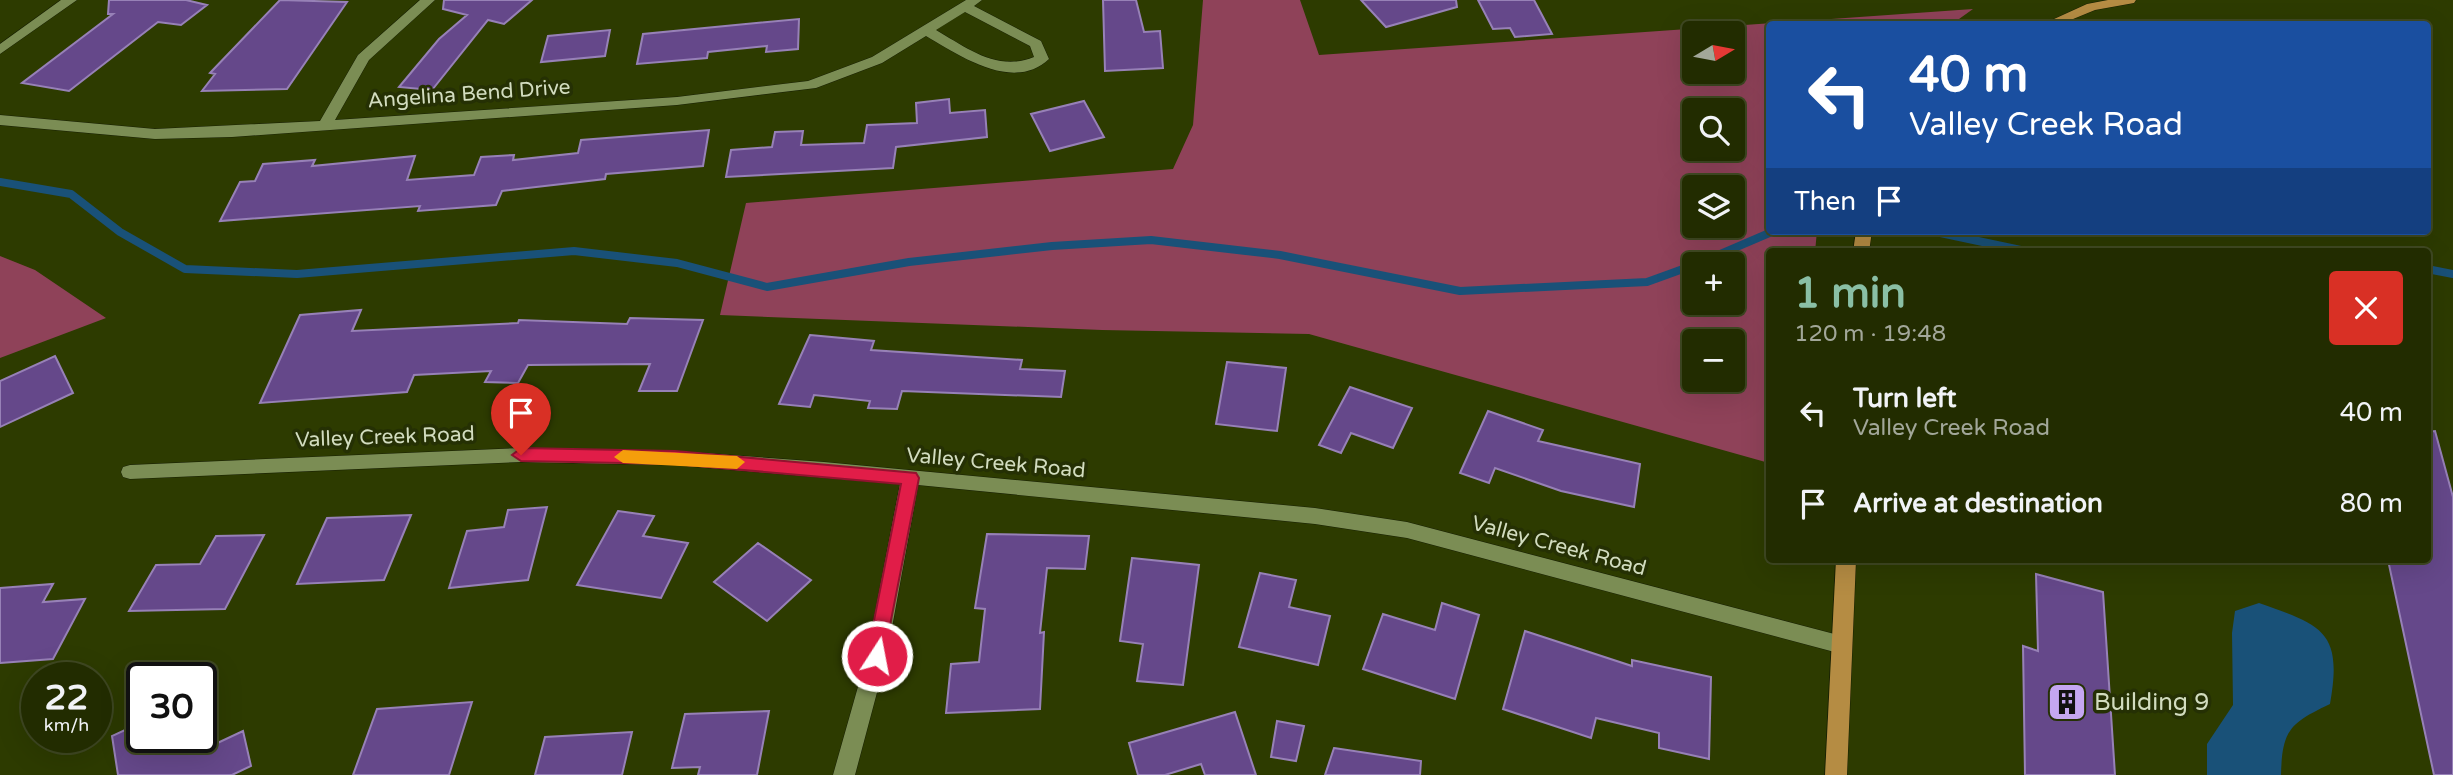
<!DOCTYPE html>
<html lang="en">
<head>
<meta charset="utf-8">
<style>
  body { margin:0; font-family:"Varela Round",sans-serif; background:#2a340a; color:#f1f3f6; height:100vh; display:flex; flex-direction:column; font-size:26px; white-space:nowrap }
  * { box-sizing:border-box; margin:0 }
  p { font-size:23px; color:#a2a799 }
  .icon { flex:none; width:38px; height:38px; fill:none; stroke:currentColor; stroke-width:2; stroke-linecap:round; stroke-linejoin:round }
  .map { position:relative; flex:1; overflow:hidden }
  .drawer { position:absolute; left:1766px; top:248px; width:665px; height:315px; display:flex; flex-direction:column; background:#222c00; border-radius:7px; box-shadow:0 7px 28px #0002,0 0 0 2px #3f4822 }
  .drawer>* { flex:none }
  .banner { position:absolute; left:1766px; top:21px; width:665px; height:214px; border-radius:7px; box-shadow:0 7px 28px #0002,0 0 0 2px #3f4822; background:#1a4fa0; color:#fff; overflow:hidden }
  .needle { width:46px; rotate:80deg }
  .tools { position:absolute; left:1682px; top:21px; display:grid; gap:14px }
  .tools a { display:grid; place-items:center; width:63px; height:63px; border-radius:7px; background:#222c00; box-shadow:0 7px 28px #0002,0 0 0 2px #3f4822; font-size:35px }
  .speed { position:absolute; left:21px; top:662px; display:flex; gap:14px; font-size:35px; font-weight:700; text-align:center }
  .speed>* { display:grid; place-content:center; width:91px; height:91px; border-radius:50%; background:#222c00; box-shadow:0 7px 28px #0002,0 0 0 2px #3f4822; line-height:1 }
  .speed small { font-size:18px; font-weight:400 }
  .speed .limit { border:4px solid #111; border-radius:10px; background:#fff; color:#111 }
  .pin { position:absolute; display:grid; place-items:center; width:60px; height:60px; color:#fff; margin:-72px -30px; border-radius:50% 50% 50% 0; rotate:-45deg; box-shadow:0 0 7px #0007 }
  .pin .icon { rotate:45deg }
  .me { position:absolute; width:77px; margin:-38px; rotate:11deg; stroke-linejoin:round; filter:drop-shadow(0 0 5px #0008) }
  .turn { display:flex; align-items:center; gap:24px; height:147px; padding:0 28px; font-size:32px }
  .turn .icon { width:91px; height:91px; stroke-width:2.5 }
  .turn b { display:block; font-size:49px; line-height:60px }
  .then { display:flex; align-items:center; height:66px; padding:0 28px; background:#0003; gap:14px; font-size:26px }
  .round { display:grid; place-items:center; flex:none; width:74px; height:74px; border-radius:7px; background:#2a340a }
  .head { display:flex; align-items:center; justify-content:space-between; height:119px; padding:0 28px }
  h1 { font-size:42px; font-weight:800; line-height:52px; color:#8abfa5 }
  ul { padding:0; list-style:none }
  li { display:flex; align-items:center; gap:21px; height:91px; padding:0 28px }
  li div { flex:1 }
  li b { display:block; font-size:26px }
  li em { font-style:normal }
  .map>svg:first-child { display:block }
  .forest { fill:#8f4259; fill-rule:evenodd }
  .water { fill:#195178 }
  .lines { fill:none; stroke-linecap:round; stroke-linejoin:round }
  .stream { stroke:#195178; stroke-width:8 }
  .building { fill:#65488a; stroke:#9781b7; stroke-width:2 }
  .minor-casing { stroke:#182004; stroke-width:1 }
  .major-casing { stroke:#182004; stroke-width:1 }
  .minor { fill:#7b8d54; fill-rule:evenodd }
  .major { fill:#b58c43; fill-rule:evenodd }
  .route { fill:#e11d48; stroke:#92132f; stroke-width:2 }
  .slow { fill:#f59e0b }
  .labels { text-anchor:middle; dominant-baseline:central; stroke-width:7; stroke-linejoin:round; paint-order:stroke }
  .street-label { font-size:21px; fill:#d2dcbf; stroke:#253004 }
  .near-poi-label { font-size:24px; fill:#d2dcbf; stroke:#253004; text-anchor:start }
</style>
</head>
<body>
<div class="map">
<svg width="2453" height="775" viewBox="0 0 2453 775">
  <rect width="100%" height="100%" fill="#2d3b00"/>
  <path class="forest" d="M1203,0H1300L1319,55L1973,9L1952,24H1769V231H1817L1815,252H1769V463L1309,334L1102,330L720,315L746,203L1173,169L1193,125ZM1694,33H1732V72H1694ZM1694,110H1732V149H1694ZM1694,187H1732V226H1694ZM1694,264H1732V303H1694ZM1694,341H1732V380H1694Z
    M0,256L35,270L106,318L0,358Z"/>
  <path class="water" d="M2259,603C2322,625 2343,631 2330,704C2290,723 2282,730 2281,775H2207V744L2233,705L2232,633L2235,611Z"/>
  <g class="lines">
    <path class="stream" d="M0,182L71,194L120,232L185,269L297,274L574,251L677,263L767,287L909,262L1052,246L1151,240L1280,255L1460,291L1647,282L1694,265
      M1931,231L2030,252
      M1697,264L1774,231
      M2427,269L2453,274"/>
  </g>
  <path class="building" d="M109,0H186L207,5L181,25L158,22L69,91L22,83L113,14H108Z
    M280,0L347,2L287,89L202,91L215,74L210,73Z
    M444,0H532L504,24L488,20L432,90L399,87L439,39L467,15L443,9Z
    M1103,0H1136L1144,32L1160,31L1163,68L1105,71Z
    M1361,0H1456L1457,7L1386,27Z
    M1478,0H1534L1552,34L1515,37L1510,28L1493,29Z
    M799,19L798,49L766,52L767,46L708,52L707,58L637,64L643,34Z
    M610,30L605,56L541,62L548,36Z
    M949,99L950,113L985,110L987,137L896,147L893,168L726,177L731,150L772,147L775,132L803,131L801,145L864,143L867,125L917,123L916,103Z
    M1084,101L1104,137L1050,151L1031,114Z
    M709,130L703,166L606,174L605,179L502,191L496,205L418,211L420,206L220,221L240,182L255,181L263,164L315,160L312,166L415,156L407,180L474,175L481,157L514,155L513,160L578,153L581,140Z
    M361,310L352,331L518,323L519,320L627,324L630,318L703,320L677,391H639L650,364L528,365L518,383L485,382L491,371L414,375L407,392L260,403L300,315Z
    M810,335L874,341L871,350L1022,360L1020,369L1065,371L1061,397L902,391L897,409L868,408L870,401L814,395L810,407L779,404Z
    M55,356L73,393L0,427V381Z
    M1227,362L1286,368L1277,431L1216,424Z
    M1350,387L1412,408L1393,448L1351,433L1341,453L1319,445Z
    M1488,411L1543,430L1538,441L1640,464L1634,507L1561,491L1495,468L1489,483L1460,473Z
    M2435,431L2453,497V775H2434L2388,560H2427V432Z
    M547,507L528,580L449,588L467,531L504,527L508,510Z
    M618,511L654,516L643,536L688,543L661,598L577,585Z
    M411,515L384,580L297,584L327,518Z
    M987,534L1089,536L1085,569L1047,568L1040,633L1044,632L1040,709L946,713L951,664L979,662L985,609L975,608Z
    M264,535L225,609L129,611L156,565L200,564L216,536Z
    M758,543L811,580L767,621L714,582Z
    M1132,558L1199,565L1183,685L1137,681L1143,644L1120,641Z
    M1260,573L1296,580L1289,607L1330,616L1318,665L1239,647Z
    M2036,574L2103,592L2115,775H2025L2023,646L2038,651Z
    M53,584L43,602L85,599L53,659L0,663V588Z
    M1442,603L1479,615L1455,699L1363,669L1383,614L1435,630Z
    M1525,631L1632,666V660L1711,677L1709,759L1659,748V733L1596,718L1591,738L1503,709Z
    M472,702L449,775H353L377,709Z
    M769,711L757,775H698L700,767L672,768L685,714Z
    M1235,712L1256,775H1205L1201,764L1165,775H1138L1129,743Z
    M1277,721L1304,726L1296,761L1271,757Z
    M142,722V737H207L209,747L243,731L251,766L232,775H118L112,736Z
    M632,732L622,775H535L545,737Z
    M1334,748L1421,761L1420,775H1325Z"/>
  <g class="lines">
    <g class="minor-casing">
      <path id="minor" d="M61,0H77L0,54V44Z
        M420,0H435L369,60L335,120L677,97L808,81L872,57L966,0H982L974,6L1041,41L1049,59C1013,93 959,55 926,36L882,63L816,88L677,105L232,137L155,139L0,125V115L155,129L320,121L358,55ZM965,12L1030,46L1034,57C997,72 967,48 936,30Z
        M521,448L675,451L824,462L1315,508L1407,522L1842,636L1849,639L1852,645L1849,651L1842,654L1407,538L1315,524L918,485L887,655L855,775H833L867,655L900,484L675,465L521,462L130,479L123,477L121,472L123,467L130,465Z"/>
    </g>
    <g class="major-casing">
      <path id="major" d="M2108,0H2136L2134,3L2095,10L2061,24H2043L2087,4Z
        M1856,231H1872L1869,252H1853Z
        M1836,560H1856L1847,775H1825Z"/>
    </g>
    <use href="#minor" class="minor"/>
    <use href="#major" class="major"/>
  </g>
  <path class="route" d="M521,448L675,451L916,473L919,478L883,661L877,664L870,661L867,656L901,484L675,464L521,461L512,455Z"/>
  <path class="slow" d="M623,450L737,456L745,462L737,469L623,463L614,457Z"/>
  <defs>
    <g id="building-square" transform="scale(2.0125)"><rect x="-9" y="-9" width="18" height="18" rx="4" fill="#c5a7f1" stroke="#253004"/><path d="M-4-6H4V6H1V3H-1V6H-4ZM-2.5-4.3h1.7v1.8h-1.7ZM.8-4.3h1.7v1.8H.8ZM-2.5-1h1.7V.8h-1.7ZM.8-1h1.7V.8H.8Z" fill="#111"/></g>
  </defs>
  <g fill-rule="evenodd">
    <use href="#building-square" x="2067" y="702"/>
  </g>
  <g class="labels">
    <g class="street-label">
      <text transform="translate(469 94) rotate(-4)">Angelina Bend Drive</text>
      <text transform="translate(385 437) rotate(-2)">Valley Creek Road</text>
      <text transform="translate(996 463) rotate(5)">Valley Creek Road</text>
      <text transform="translate(1559 546) rotate(15)">Valley Creek Road</text>
    </g>
    <g class="near-poi-label">
      <text x="2094" y="702">Building 9</text>
    </g>
  </g>
</svg>
<div class="tools">
<a><svg class="needle" viewBox="-14 -14 28 28"><path d="M0-13l5 13h-10z" fill="#e53935"/><path d="M0 13l5-13h-10z" fill="#a2a799"/></svg></a>
<a><svg class="icon" aria-label="search" viewBox="0 0 24 24"><circle cx="10" cy="10" r="6"/><path d="M15 15l6 6"/></svg></a>
<a><svg class="icon" aria-label="layers" viewBox="0 0 24 24"><path d="M12 4l9 5-9 5-9-5zM3 14l9 5 9-5"/></svg></a>
<a>+</a>
<a>−</a>
</div>
<div class="speed"><div>22<small>km/h</small></div><div class="limit">30</div></div>
<div class="pin" style="left:521px;top:455px;background:#d93025"><svg class="icon" aria-label="arrive" viewBox="0 0 24 24"><path d="M6 21V4h12l-3 4 3 4H6"/></svg></div>
<svg class="me" style="left:877px;top:656px" viewBox="-20 -20 40 40"><circle r="17" fill="#e11d48" stroke="#fff" stroke-width="3"/><path d="M0-11L8 9 0 5-8 9z" fill="#fff"/></svg>
<div class="banner">
<div class="turn"><svg class="icon" aria-label="left" viewBox="0 0 24 24"><path d="M17 20v-9H6M10 6l-5 5 5 5"/></svg><div><b>40 m</b>Valley Creek Road</div></div>
<div class="then">Then<svg class="icon" aria-label="arrive" viewBox="0 0 24 24"><path d="M6 21V4h12l-3 4 3 4H6"/></svg></div>
</div>
<section class="drawer">
<div class="head"><div><h1>1 min</h1><p>120 m · 19:48</p></div><a class="round" style="background:#d93025;color:#fff"><svg class="icon" aria-label="close" viewBox="0 0 24 24"><path d="M6 6l12 12M18 6L6 18"/></svg></a></div>
<ul>
<li><svg class="icon" aria-label="left" viewBox="0 0 24 24"><path d="M17 20v-9H6M10 6l-5 5 5 5"/></svg><div><b>Turn left</b><p>Valley Creek Road</p></div><em>40 m</em></li>
<li><svg class="icon" aria-label="arrive" viewBox="0 0 24 24"><path d="M6 21V4h12l-3 4 3 4H6"/></svg><div><b>Arrive at destination</b></div><em>80 m</em></li>
</ul>
</section>
</div>
</body>
</html>
